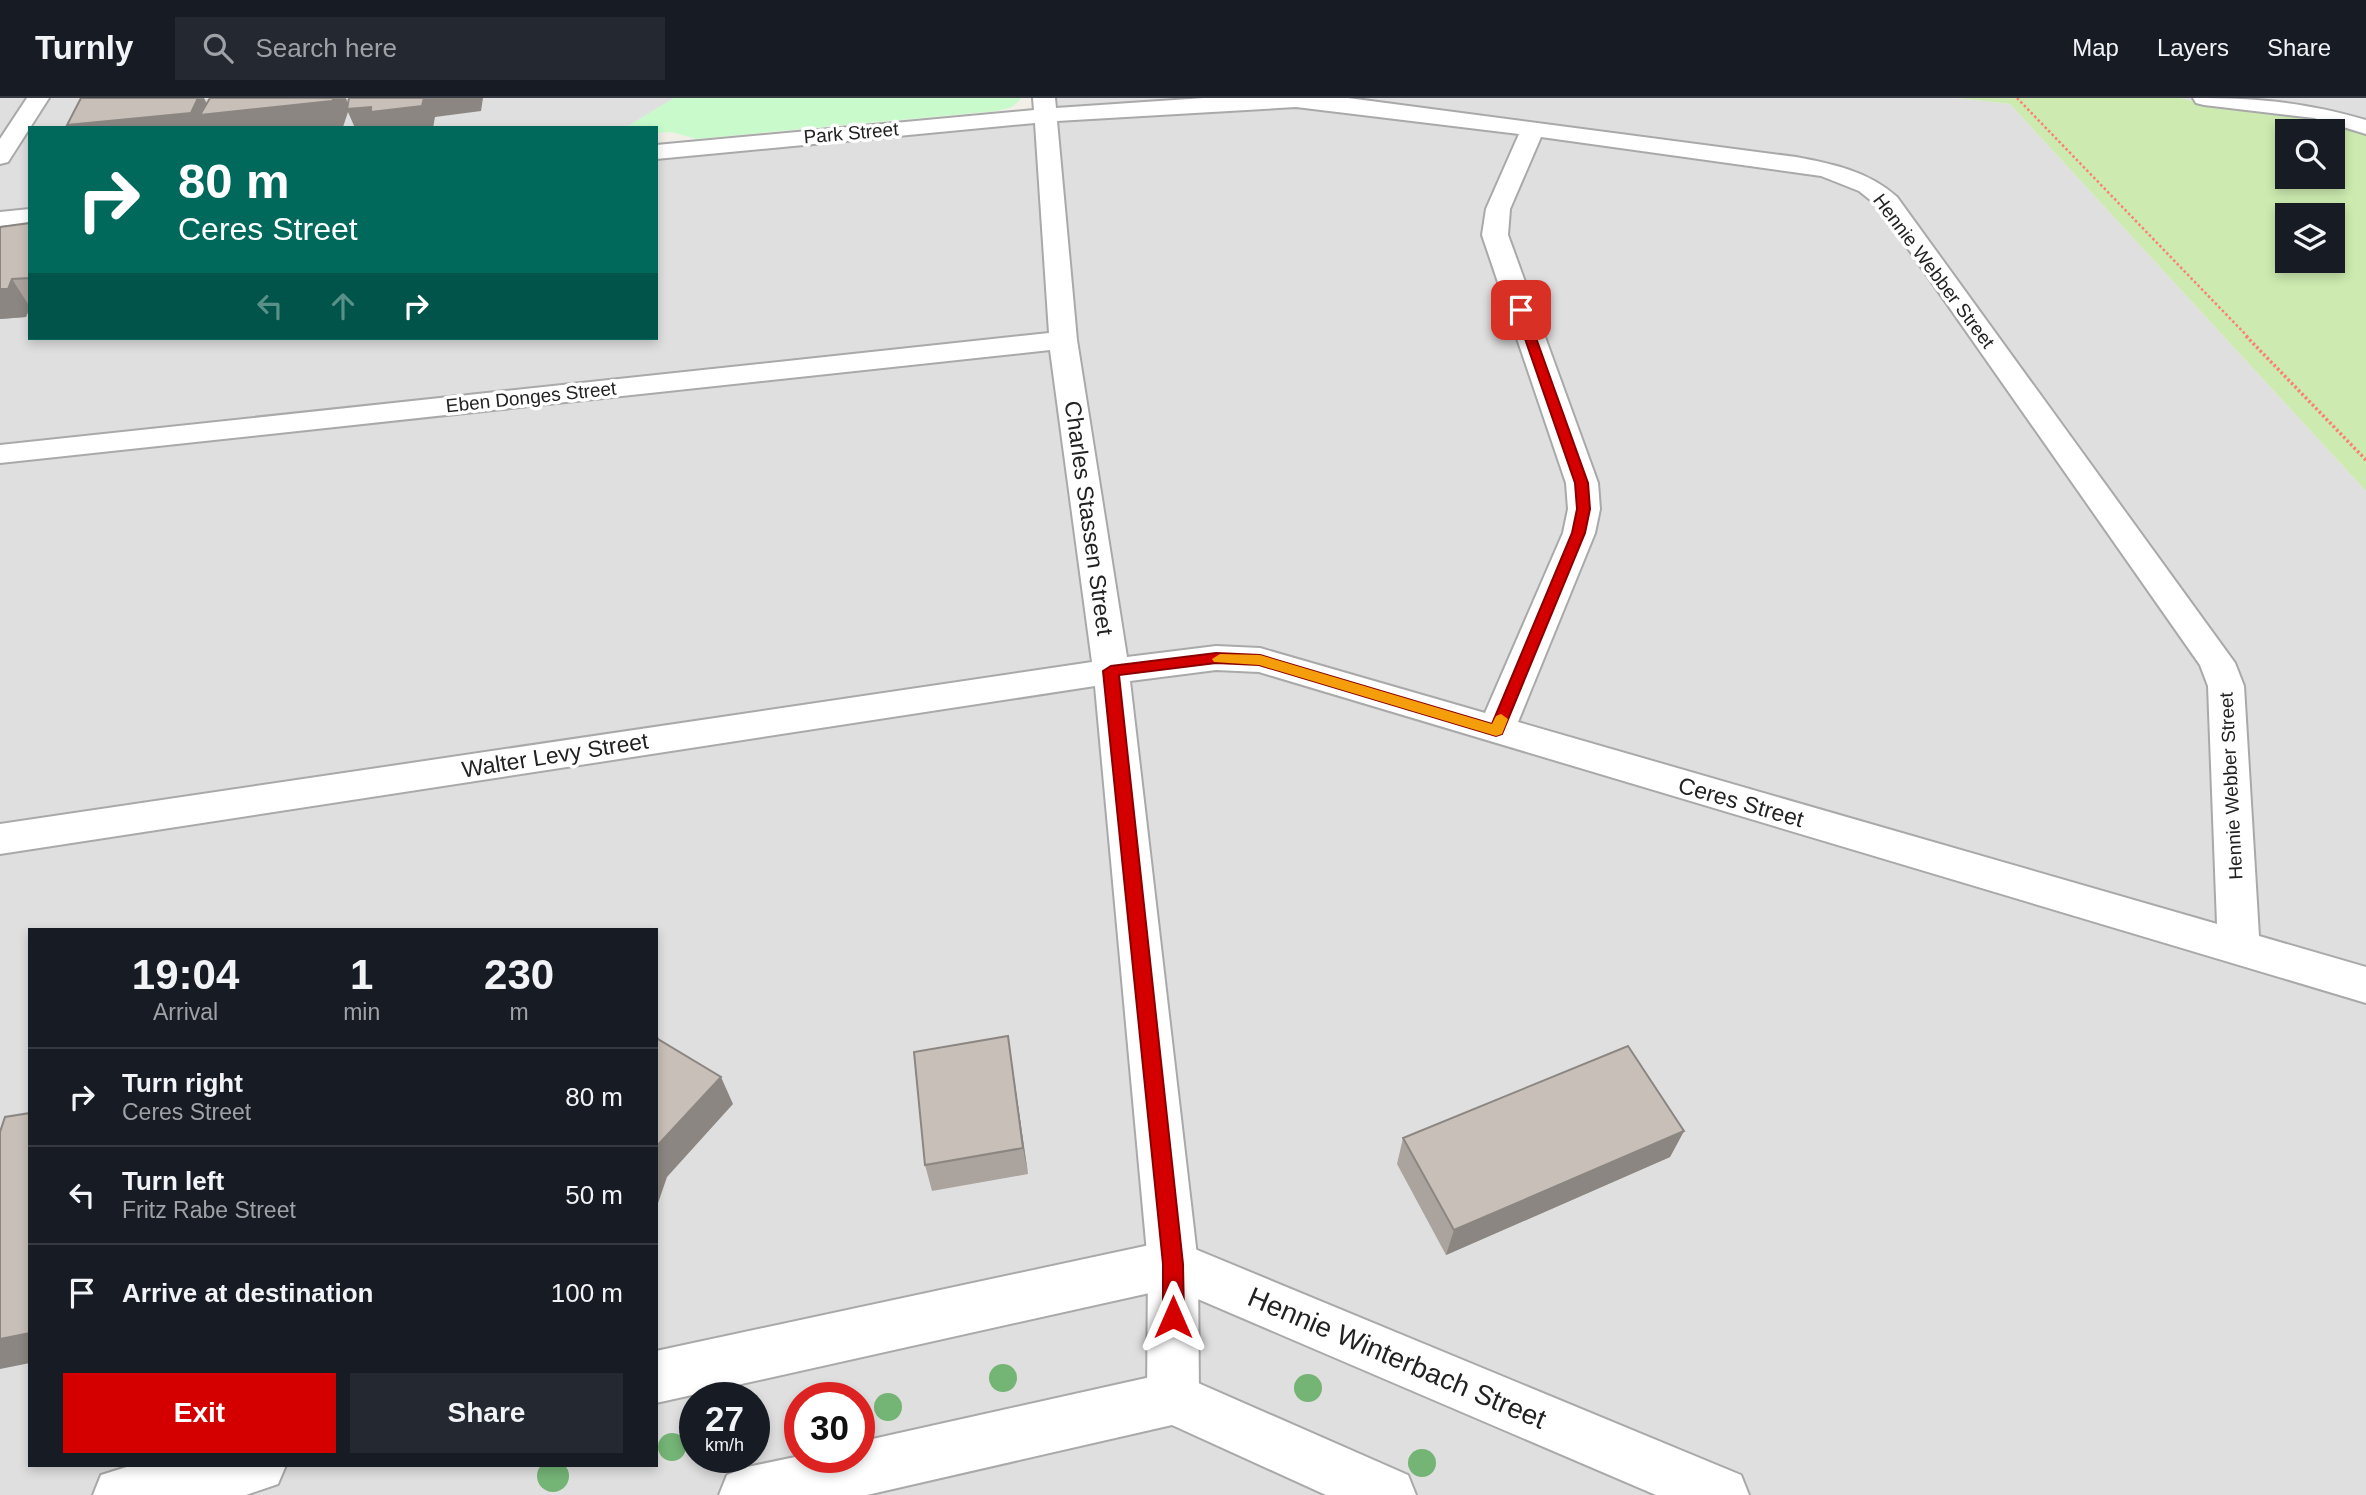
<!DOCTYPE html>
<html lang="en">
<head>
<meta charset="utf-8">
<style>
  body { margin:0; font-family:Arial,sans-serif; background:#242831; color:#f1f3f6; height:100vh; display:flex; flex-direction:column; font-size:26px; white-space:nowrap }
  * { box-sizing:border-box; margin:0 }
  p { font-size:23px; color:#9ea1a6 }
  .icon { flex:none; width:38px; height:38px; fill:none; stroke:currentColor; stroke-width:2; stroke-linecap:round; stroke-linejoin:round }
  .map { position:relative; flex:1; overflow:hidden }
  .drawer { position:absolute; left:28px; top:830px; width:630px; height:539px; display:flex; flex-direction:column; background:#171b24; border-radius:0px; box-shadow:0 4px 10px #0003 }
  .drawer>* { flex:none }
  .guide { position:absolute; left:28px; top:28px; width:630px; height:214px; border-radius:0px; box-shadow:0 4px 10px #0003; background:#00695c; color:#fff; overflow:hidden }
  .buttons { position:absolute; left:2275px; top:21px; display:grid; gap:14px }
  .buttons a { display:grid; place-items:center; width:70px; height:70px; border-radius:0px; background:#171b24; box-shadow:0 4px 10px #0003; font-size:35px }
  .speed { position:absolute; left:679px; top:1284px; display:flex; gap:14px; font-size:35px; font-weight:700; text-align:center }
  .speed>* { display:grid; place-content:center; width:91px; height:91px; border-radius:50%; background:#171b24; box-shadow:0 4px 10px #0003; line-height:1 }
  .speed small { font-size:18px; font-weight:400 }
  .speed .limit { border:10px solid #d22; background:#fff; color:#111 }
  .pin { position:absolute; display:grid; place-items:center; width:60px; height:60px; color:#fff; margin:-30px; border-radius:14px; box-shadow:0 4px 10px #0006 }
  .me { position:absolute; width:77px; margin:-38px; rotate:0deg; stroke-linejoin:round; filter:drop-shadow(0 0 5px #0008) }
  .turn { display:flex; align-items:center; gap:24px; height:147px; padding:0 35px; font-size:32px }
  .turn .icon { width:91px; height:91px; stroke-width:2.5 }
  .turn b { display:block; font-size:49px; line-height:60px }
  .lanes { display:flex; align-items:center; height:66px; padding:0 35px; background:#0003; justify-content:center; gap:35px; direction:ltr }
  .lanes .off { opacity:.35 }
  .eta { display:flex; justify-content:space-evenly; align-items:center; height:119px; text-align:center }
  .eta b { font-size:42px; font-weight:700; line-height:49px }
  .primary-button { display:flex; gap:14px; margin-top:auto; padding:14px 35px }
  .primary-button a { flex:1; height:80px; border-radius:0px; background:#d40000; color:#fff; font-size:28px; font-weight:700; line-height:80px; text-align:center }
  .primary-button a+a { background:#242831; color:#f1f3f6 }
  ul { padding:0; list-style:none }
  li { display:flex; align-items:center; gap:21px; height:98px; padding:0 35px; border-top:2px solid #363941 }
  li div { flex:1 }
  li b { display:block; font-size:26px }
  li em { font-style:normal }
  header { display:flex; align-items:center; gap:42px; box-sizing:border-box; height:98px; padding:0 35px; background:#171b24; border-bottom:2px solid #363941 }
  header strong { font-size:33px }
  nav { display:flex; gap:38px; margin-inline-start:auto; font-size:24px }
  .search { width:490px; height:63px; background:#242831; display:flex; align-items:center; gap:18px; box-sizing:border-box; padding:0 24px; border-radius:0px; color:#9ea1a6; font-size:26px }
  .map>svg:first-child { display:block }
  .residential { fill:#e0dfdf; fill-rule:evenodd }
  .grass { fill:#cdebb0; fill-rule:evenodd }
  .park { fill:#c8facc }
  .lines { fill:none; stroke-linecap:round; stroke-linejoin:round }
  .minor-casing { stroke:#a9a9a9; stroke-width:4 }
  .tertiary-casing { stroke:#a9a9a9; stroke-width:4 }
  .path-far1 { stroke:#fa8072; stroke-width:2.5; stroke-dasharray:2.5 2.5; stroke-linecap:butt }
  .path { stroke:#fa8072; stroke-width:3.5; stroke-dasharray:2.5 2.5; stroke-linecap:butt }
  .minor { fill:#fff; fill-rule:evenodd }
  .tertiary { fill:#fff; fill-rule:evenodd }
  .tree { fill:#74b475 }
  .wall { fill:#aba49e }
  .shaded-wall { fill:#8b8681 }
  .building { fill:#c7bfb8; stroke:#8b8681; stroke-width:2 }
  .route { fill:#d40000; stroke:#8a0000; stroke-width:2 }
  .slow { fill:#f59e0b }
  .labels { text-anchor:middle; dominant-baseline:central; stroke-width:7; stroke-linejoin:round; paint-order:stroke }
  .far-street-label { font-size:19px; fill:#222; stroke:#fff }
  .street-label { font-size:23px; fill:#222; stroke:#fff }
  .near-street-label { font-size:28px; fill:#222; stroke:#fff }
</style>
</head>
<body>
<header>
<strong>Turnly</strong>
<div class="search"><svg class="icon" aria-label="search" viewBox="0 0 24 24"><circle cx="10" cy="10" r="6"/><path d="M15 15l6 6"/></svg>Search here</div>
<nav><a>Map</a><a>Layers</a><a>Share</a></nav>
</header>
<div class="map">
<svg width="2366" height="1397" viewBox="0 0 2366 1397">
  <rect width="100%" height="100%" fill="#f2efe9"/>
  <path class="residential" d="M0,0H674L625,30H30V240H656V53L1045,16L1043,0H1958L2010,6L2366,393V1397H0ZM30,831H656V1367H30ZM695,1300H754V1360H695ZM800,1300H859V1360H800Z
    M2180,0H2366V37L2334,24L2309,19L2221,10Z"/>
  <path class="grass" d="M1958,0H2180L2221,10L2309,19L2334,24L2366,37V393L2010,6ZM2287,33H2333V79H2287ZM2287,117H2333V163H2287Z"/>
  <path class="park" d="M674,0H1020V2L1012,9L997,13L696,41L672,34L656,35V30H625Z"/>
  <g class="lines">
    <g class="minor-casing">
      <path id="minor" d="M27,0H49L8,64L0,66V41Z
        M1033,0H1055L1056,10L1204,0H1348L1796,59C1833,66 1868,73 1897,99L2235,565L2244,588L2259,838L2366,869V905L1259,574L1216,572L1130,583L1198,1166L1199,1300L1192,1319L1173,1326L1154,1319L1147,1300L1148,1166L1095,588L0,756V726L1092,564L1050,252L0,365V347L1049,235L1035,25L656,61V47L1034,12ZM1296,9L1519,36L1486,111L1482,137L1566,385L1568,411L1563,435L1485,615L1260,550L1216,548L1127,559L1077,242L1057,23ZM1541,39L1821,78L1859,93L1879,109L2200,567L2208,588L2217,826L1518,624L1595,435L1600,411L1598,385L1508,137L1510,111Z
        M2193,0C2257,0 2304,4 2366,22V36L2314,20L2204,7L2196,5Z
        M30,111V125L0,128V114Z"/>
    </g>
    <g class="tertiary-casing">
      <path id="tertiary" d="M1173,1142L1741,1377L1749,1397H1656L1172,1190L656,1305V1253Z
        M1173,1274L1408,1377L1416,1397H1326L1172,1327L867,1397H719L727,1377L747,1369L800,1358V1360H859V1344Z
        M133,1367H286L278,1386L246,1397H93L101,1377Z"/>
    </g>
    <path class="path-far1" d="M2017,0L2248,239"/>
    <path class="path" d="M2246,238L2366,362"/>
    <use href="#minor" class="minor"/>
    <use href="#tertiary" class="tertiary"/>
  </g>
  <g class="tree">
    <circle cx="1003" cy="1280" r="14"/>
    <circle cx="1308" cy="1290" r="14"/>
    <circle cx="888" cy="1309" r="14"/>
    <circle cx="672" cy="1349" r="14"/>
    <circle cx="1422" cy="1365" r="14"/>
    <circle cx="553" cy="1378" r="16"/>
  </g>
  <path class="wall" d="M30,125V209L26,219L0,221V129Z
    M1012,966L1028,1076L932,1093L925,1067Z
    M1684,1033L1670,1059L1446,1157L1397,1066L1403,1040Z"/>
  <path class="shaded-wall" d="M198,0H204L212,16L334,0H346L349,9L424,0H483L481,13L435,19L433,30H355L348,14L343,29L337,30H68L67,27Z
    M12,181L30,209L26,219L0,221V191Z
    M1008,938L1012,966L1028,1076L1023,1050Z
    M721,979L733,1006L667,1079L656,1111V1049Z
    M1684,1033L1670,1059L1446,1157L1454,1132Z
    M30,1235V1265L0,1271V1241Z"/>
  <path class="building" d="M81,0H198L191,15L67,27Z
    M210,0H334L332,3L200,17Z
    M349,0H424L422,8L371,14V9L347,11Z
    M30,125V180L12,181L8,191H0V129Z
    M656,937L658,941L721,979L656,1049Z
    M1008,938L1023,1050L925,1067L914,954Z
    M1628,948L1684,1033L1454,1132L1403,1040Z
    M30,1015V1235L0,1241V1034L5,1019Z"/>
  <path class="route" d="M1521,208L1526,212L1588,385L1590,411L1585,435L1502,636L1496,638L1259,567L1216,565L1119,577L1183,1166L1184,1219L1181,1227L1173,1230L1166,1227L1163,1219V1166L1103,573L1111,568L1216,555L1260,557L1492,626L1572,435L1577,411L1575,385L1515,212Z"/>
  <path class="slow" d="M1220,556L1260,557L1492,626L1496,618L1501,616L1508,621L1502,636L1496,638L1259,567L1214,564L1212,561Z"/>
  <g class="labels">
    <g class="far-street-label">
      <text transform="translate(851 35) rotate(-5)">Park Street</text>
      <text transform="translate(1934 173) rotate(53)">Hennie Webber Street</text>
      <text transform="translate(531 299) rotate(-6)">Eben Donges Street</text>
      <text transform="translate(2231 688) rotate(-93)">Hennie Webber Street</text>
    </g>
    <g class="street-label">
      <text transform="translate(1089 420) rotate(82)">Charles Stassen Street</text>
      <text transform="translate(555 657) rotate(-9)">Walter Levy Street</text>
      <text transform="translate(1741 704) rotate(16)">Ceres Street</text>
    </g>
    <g class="near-street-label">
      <text transform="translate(1397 1260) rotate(23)">Hennie Winterbach Street</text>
    </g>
  </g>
</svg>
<div class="buttons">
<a><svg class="icon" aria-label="search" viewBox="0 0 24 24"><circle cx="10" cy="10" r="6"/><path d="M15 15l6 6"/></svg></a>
<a><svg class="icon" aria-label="layers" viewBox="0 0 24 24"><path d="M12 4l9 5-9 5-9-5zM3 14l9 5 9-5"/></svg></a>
</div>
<div class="speed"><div>27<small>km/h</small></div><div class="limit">30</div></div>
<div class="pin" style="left:1521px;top:212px;background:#d93025"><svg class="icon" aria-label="arrive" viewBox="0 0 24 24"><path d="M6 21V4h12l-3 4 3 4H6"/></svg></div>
<svg class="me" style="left:1173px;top:1219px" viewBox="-20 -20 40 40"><path d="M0-17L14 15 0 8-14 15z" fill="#d40000" stroke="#fff" stroke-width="4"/></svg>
<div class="guide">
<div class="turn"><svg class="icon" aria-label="right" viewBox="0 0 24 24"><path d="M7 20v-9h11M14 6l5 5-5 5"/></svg><div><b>80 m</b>Ceres Street</div></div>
<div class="lanes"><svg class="icon off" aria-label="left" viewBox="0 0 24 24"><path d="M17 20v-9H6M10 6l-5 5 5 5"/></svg><svg class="icon off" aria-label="ahead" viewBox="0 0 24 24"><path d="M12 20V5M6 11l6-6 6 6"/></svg><svg class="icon" aria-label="right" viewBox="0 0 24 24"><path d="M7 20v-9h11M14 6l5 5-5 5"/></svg></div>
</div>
<section class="drawer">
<div class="eta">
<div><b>19:04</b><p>Arrival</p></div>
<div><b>1</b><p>min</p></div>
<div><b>230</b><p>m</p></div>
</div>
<ul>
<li><svg class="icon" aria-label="right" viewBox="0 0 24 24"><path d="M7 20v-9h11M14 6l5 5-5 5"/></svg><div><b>Turn right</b><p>Ceres Street</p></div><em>80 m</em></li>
<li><svg class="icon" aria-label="left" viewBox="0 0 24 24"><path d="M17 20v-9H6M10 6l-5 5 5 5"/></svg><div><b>Turn left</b><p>Fritz Rabe Street</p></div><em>50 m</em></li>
<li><svg class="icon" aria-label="arrive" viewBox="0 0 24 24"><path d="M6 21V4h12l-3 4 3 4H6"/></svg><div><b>Arrive at destination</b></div><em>100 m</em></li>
</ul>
<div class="primary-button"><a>Exit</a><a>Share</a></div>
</section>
</div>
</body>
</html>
